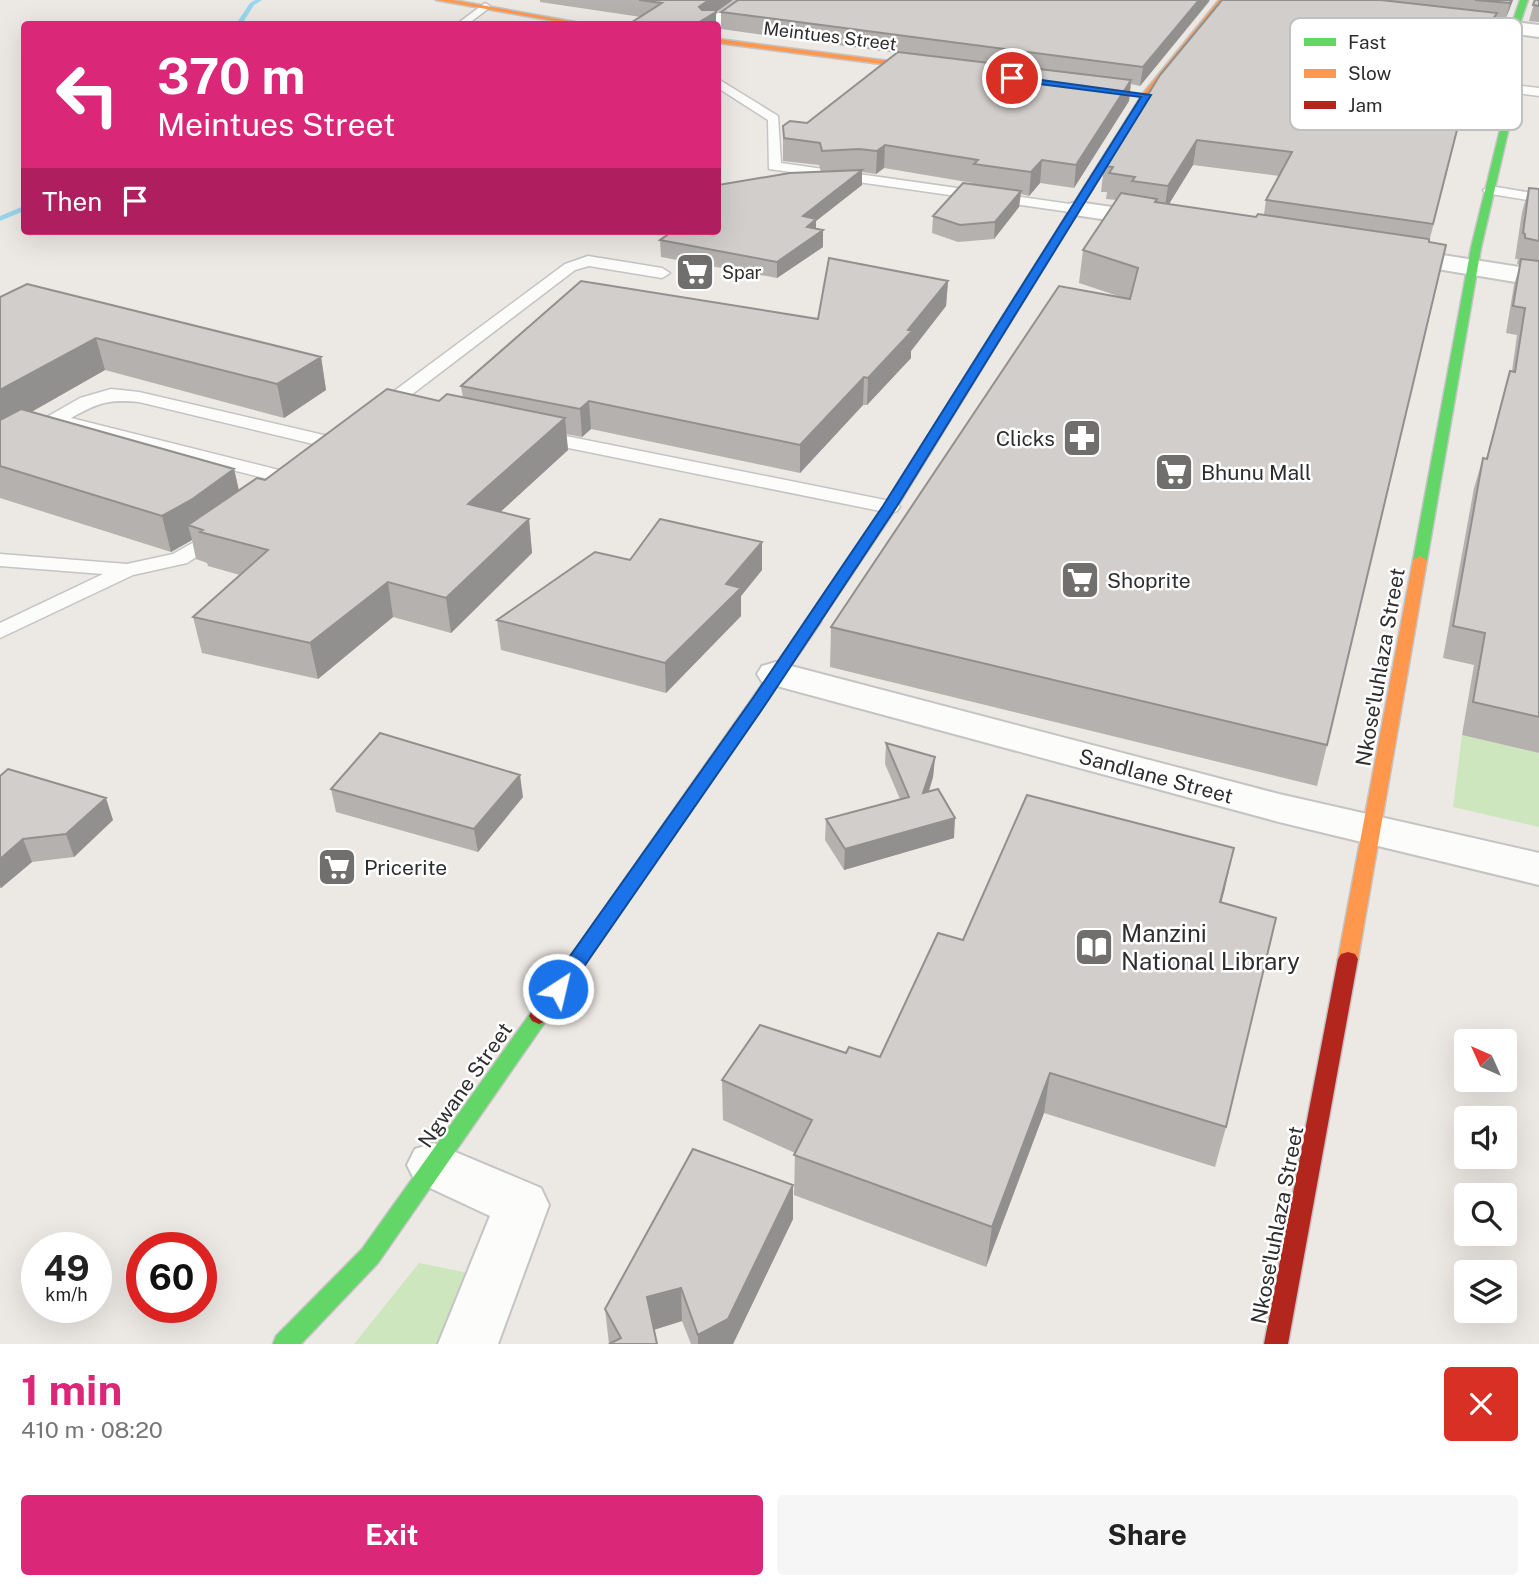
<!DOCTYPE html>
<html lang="en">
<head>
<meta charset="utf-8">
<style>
  body { margin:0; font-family:"Public Sans",sans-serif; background:#f6f6f6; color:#222; height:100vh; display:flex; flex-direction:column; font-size:26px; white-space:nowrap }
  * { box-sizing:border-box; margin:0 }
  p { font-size:23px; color:#767676 }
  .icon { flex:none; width:38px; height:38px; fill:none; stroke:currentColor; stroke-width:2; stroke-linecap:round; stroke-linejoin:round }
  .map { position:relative; height:1344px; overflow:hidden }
  .drawer { display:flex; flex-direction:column; background:#fff; flex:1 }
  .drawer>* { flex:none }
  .top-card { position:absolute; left:21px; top:21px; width:700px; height:214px; border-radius:7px; box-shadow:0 7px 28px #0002; background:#db2777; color:#fff; overflow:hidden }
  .needle { width:46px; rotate:315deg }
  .fabs { position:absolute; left:1454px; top:1029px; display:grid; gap:14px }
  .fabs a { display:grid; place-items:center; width:63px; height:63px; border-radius:7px; background:#fff; box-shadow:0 7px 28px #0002; font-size:35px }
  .speed { position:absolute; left:21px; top:1232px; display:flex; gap:14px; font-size:35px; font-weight:700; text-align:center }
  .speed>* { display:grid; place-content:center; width:91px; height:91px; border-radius:50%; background:#fff; box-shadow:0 7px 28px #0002; line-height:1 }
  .speed small { font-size:18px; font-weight:400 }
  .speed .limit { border:10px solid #d22; background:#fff; color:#111 }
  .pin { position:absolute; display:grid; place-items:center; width:60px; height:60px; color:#fff; margin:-30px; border:4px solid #fff; border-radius:50%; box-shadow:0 2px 7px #0007 }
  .me { position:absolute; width:77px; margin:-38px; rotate:35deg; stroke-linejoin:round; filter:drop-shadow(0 0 5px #0008) }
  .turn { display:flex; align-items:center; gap:24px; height:147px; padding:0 21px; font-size:32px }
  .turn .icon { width:91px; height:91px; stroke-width:2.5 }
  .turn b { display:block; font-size:49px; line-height:60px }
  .then { display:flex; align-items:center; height:66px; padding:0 21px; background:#0003; gap:14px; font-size:26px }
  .round { display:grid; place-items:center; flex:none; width:74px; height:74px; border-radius:7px; background:#f6f6f6 }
  .summary { display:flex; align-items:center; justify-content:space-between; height:119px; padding:0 21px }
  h1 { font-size:42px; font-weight:700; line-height:52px; color:#db2777 }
  .primary-button { display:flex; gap:14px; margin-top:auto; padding:14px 21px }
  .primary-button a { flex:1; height:80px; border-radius:7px; background:#db2777; color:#fff; font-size:28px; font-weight:700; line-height:80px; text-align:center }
  .primary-button a+a { background:#f6f6f6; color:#222 }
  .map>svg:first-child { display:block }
  .green { fill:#cee6be }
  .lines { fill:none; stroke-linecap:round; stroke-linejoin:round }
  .stream { fill:#99d6ec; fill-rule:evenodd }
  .lane-casing { stroke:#c5c4c5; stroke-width:3 }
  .street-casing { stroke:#c5c4c5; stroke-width:4 }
  .fast-casing { stroke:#c5c4c5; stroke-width:3 }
  .slow-casing { stroke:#c5c4c5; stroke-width:3 }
  .jam-casing { stroke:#c5c4c5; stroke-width:3 }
  .lane { fill:#fcfcfb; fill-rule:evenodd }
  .street { fill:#fcfcfb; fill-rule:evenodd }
  .fast { fill:#63d668; fill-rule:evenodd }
  .slow { fill:#ff974d; fill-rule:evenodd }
  .jam { fill:#b3261e; fill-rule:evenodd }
  .wall { fill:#b4b1af; fill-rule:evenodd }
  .shaded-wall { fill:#92908e }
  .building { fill:#d1cecb; stroke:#92908e; stroke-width:2 }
  .route { fill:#1a73e8; stroke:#114b97; stroke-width:2 }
  .labels { text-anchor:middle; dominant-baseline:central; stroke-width:5; stroke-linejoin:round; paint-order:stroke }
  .far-street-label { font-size:18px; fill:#2e2e2e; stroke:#fff }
  .far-poi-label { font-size:18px; fill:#2e2e2e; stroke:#fff; text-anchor:start }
  .poi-label { font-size:21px; fill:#2e2e2e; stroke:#fff; text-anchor:start }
  .street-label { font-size:21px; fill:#2e2e2e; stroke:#fff }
  .near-poi-label { font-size:24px; fill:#2e2e2e; stroke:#fff; text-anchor:start }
  .key { fill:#fff; stroke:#c0c0c0; stroke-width:2 }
  .key-label { font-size:19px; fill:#2e2e2e }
</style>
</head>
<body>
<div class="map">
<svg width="1539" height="1344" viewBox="0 0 1539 1344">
  <rect width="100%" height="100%" fill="#ece8e4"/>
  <path class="green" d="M1462,735L1539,753V827L1453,807Z
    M419,1263L473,1274L448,1344H354Z"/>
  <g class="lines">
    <path class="stream" d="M255,0H262L254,5L242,24H236L250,3Z
      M24,206V211L0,221V216Z"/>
    <g class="lane-casing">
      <path id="lane" d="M485,3L490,6L489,8L468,24H457Z
        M718,79L778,116L781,163L1077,205L1084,209L1077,213L858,182H829L828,177L769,169L768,120L718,88Z
        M1514,85L1539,88V96L1510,92L1508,89Z
        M1490,186L1539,194V202L1485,193L1483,190Z
        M588,256L662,268L670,273L662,278L589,266L575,270L398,405H386L383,401L386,397L565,264Z
        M111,389L139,392L345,440L347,444L338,450L139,402C108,399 98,403 71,418L299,475L302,479L292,485L58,426L0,458V444L80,398Z
        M536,430L890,501L897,503L900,507L897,511L890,513L529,440L527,436Z
        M219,528L226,530L229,534L226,538L187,563L133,575L0,638V623L103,574L0,566V554L127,564L173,554Z"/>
    </g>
    <g class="street-casing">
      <path id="street" d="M737,0H759L718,28V24H702Z
        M1443,13L1539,25V37L1436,23L1434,19Z
        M1077,202L1161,214L1170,216L1173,221L1170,226L1161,228L1068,214L1065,209L1068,204Z
        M1391,247L1539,270V286L1382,260L1378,255L1382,250Z
        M776,662L1279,794L1539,853V885L1279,822L762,682L757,674L762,666Z
        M434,1143L541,1188L549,1205L498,1344H438L490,1216L415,1181L407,1165L415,1149Z"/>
    </g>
    <g class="fast-casing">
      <path id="fast" d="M1520,0H1528L1516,35L1518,89L1481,248L1427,560L1420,564L1413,560L1471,248L1510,89L1508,35Z
        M1144,95L1148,98L897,507L818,625H808L805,622L883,507L1140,98Z
        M539,1008L546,1011L549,1016L546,1021L378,1263L301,1344H273L276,1336L362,1249L532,1011Z"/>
    </g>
    <g class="slow-casing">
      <path id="slow" d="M436,0H453L586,24H571Z
        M1219,0H1227L1147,100H1141V96Z
        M718,39L936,67L940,69L936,71L718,43Z
        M1420,556L1427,560L1358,959L1355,964L1348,966L1341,964L1338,959L1413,560Z"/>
    </g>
    <g class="jam-casing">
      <path id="jam" d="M813,617L821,622L546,1021L539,1024L532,1021L529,1016L532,1011L808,619Z
        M1348,952L1355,954L1358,959L1288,1344H1264L1338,959L1341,954Z"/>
    </g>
    <use href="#lane" class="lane"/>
    <use href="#street" class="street"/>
    <use href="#fast" class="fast"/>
    <use href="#slow" class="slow"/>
    <use href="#jam" class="jam"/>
  </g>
  <path class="wall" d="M540,0H733L716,12V24H629L641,17L540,2Z
    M1222,0H1513L1506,18L1495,17L1491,34L1475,58L1429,242L1327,745L1317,786L830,667L831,627L1127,299L1079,283L1083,250L1117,200L1106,199L1107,192H1101L1104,166ZM1193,165L1279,176L1266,200L1264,214L1256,217L1169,204Z
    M1535,0H1539V22L1529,21Z
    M1209,2L1140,86L1131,84L1129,101L1074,188L1040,183L1029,196L1021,194L1019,207L994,239L958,242L932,233L933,216L972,184L973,183L884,168L876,174L862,172V185L816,221V229L823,247L777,278L661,257L660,240L718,231V185L821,172L819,165L783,161V126L807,123L896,53L721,29V12Z
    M1529,188L1539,189V753L1462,735L1474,665L1443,658L1474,488L1483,458L1486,459L1502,399L1510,371H1512L1517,335L1506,333L1514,285L1520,265L1517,264L1518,259H1515L1522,212Z
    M948,281L946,306L911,351V358L867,405H863L800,473L591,429L582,437L566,434L568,450L500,512L529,519L532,553L451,633L393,617L318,679L202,653L193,617L240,575L208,566L207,563L196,559L192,540L171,552L0,498V297L321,357L326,390L284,418L105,370L31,412L234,469L239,491L265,480L439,401L463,398L461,386L818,319Z
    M762,542V570L741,596V616L666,693L501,650L497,620L630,560Z
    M886,743L935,757L933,777L929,792L954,838L844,870L825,840L826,819L900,799L885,764Z
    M0,776L113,820L74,857L32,862L1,888H0Z
    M331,789L523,797L478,852L336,812Z
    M1225,888L1221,903L1226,1127L1215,1167L1044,1113L986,1267L794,1195L795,1153L723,1120L722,1080L846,1053L880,1057L963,940Z
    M793,1185V1219L733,1344H691L682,1321L609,1344L605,1309Z"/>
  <path class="shaded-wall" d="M709,0H733L716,12V24H696L699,7Z
    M1199,0H1210L1140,86L1143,67Z
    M1511,0H1513L1506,18L1510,3Z
    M1497,13L1491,34L1475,58L1427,251L1481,36Z
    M1131,80L1129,101L1074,188L1076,165Z
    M1197,140L1193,165L1164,212L1168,186Z
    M885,145L884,168L876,174L877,151Z
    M1042,160L1040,183L1029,196L1031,172Z
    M862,170V185L816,221V234L823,230V247L777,278V262L803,216Z
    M1021,191L1019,207L994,239L995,222Z
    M948,281L946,306L911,351V358L867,405L868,378Z
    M96,338L105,370L5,427L0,442V390Z
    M321,357L326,390L284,418L277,384Z
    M864,377L863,405L800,473V445Z
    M589,401L591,429L582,437L580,409Z
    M565,418L568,450L472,538L468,504Z
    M234,469L242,504L203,530L188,525L192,540L171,552L162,516Z
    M529,519L532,553L451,633L446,598Z
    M762,542V570L741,596V616L666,693L665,663L726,584Z
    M388,582L393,617L318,679L310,643Z
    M935,757L933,777L921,814L923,793Z
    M520,775L523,797L478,852L474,829Z
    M106,798L113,820L74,857L66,834Z
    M955,818L954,838L844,870L845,849Z
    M23,839L32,862L1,888L0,885V859Z
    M1234,848L1225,888L1211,942L1220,902Z
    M1050,1073L1044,1113L986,1267L992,1227Z
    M793,1185V1219L733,1344H698V1335Z
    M681,1288L682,1321L650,1331L647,1297Z"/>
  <path class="building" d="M639,0H709L699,7L702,10H715L716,12L696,24H629L662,3Z
    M738,0H1199L1143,67L721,12Z
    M1222,0H1381L1497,13L1481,36L1433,224L1266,200L1292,152L1197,140L1168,186L1132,181L1135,177L1109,173L1113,167L1104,166L1160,75Z
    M1475,0H1511L1510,3Z
    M1535,0H1539V6L1533,5Z
    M898,52L1131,80L1076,165L1042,160L1031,172L974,164L978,160L885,145L877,151L859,149L822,151L820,143L784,138L783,126L790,121L807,123Z
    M862,170L803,216L816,219L807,227L823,230L777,262L660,240L673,231H718V185L790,173Z
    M963,183L1021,191L995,222L960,225L933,216Z
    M1529,188L1539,189V241L1525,238V234L1523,233Z
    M1121,193L1157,199L1155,202L1256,217L1258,214L1429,239V242L1446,245L1327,745L831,627L1059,286L1130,299L1138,268L1083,250Z
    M829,258L948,281L908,330L912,331L868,378L864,377L800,445L589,401L580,409L461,386L581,281L818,319Z
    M1521,259L1539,261V717L1473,702L1485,633L1453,626L1483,458L1487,459L1510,371L1515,372L1525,308L1513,306Z
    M27,284L321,357L277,384L96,338L0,390V297Z
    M387,389L439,401L447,394L565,418L468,504L529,519L446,598L388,582L310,643L193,617L268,550L200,532L203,530L188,525L257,478L265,480Z
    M21,409L234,469L191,500L162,516L0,466V420Z
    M660,519L762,542L726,584L741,588L665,663L497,620L595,552L630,560Z
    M380,733L520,775L474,829L331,789Z
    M886,743L935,757L923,793L938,789L955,818L845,849L826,819L909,797Z
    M8,769L106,798L66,834L23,839L0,859V776Z
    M1027,795L1234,848L1220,902L1276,918L1226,1127L1050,1073L992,1227L794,1155L812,1120L722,1080L760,1025L846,1053L849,1047L880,1057L938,933L963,940Z
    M693,1149L793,1185L728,1319L698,1335L681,1288L647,1297L657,1344H609L621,1338L605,1309Z"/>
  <path class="route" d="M1012,76L1151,95L897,506L765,705L565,994L558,996L551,994L548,989L551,983L753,698L883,506L1141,97L1009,80Z"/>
  <defs>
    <g id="supermarket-square" transform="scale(2.0125)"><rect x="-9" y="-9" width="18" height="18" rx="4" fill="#706f6e" stroke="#fff"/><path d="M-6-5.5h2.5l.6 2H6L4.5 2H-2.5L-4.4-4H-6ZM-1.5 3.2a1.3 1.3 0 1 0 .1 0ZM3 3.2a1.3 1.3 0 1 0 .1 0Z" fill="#fff"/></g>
    <g id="pharmacy-square" transform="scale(2.0125)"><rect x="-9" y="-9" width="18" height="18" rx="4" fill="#706f6e" stroke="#fff"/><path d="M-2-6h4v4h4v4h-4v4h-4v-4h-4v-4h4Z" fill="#fff"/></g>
    <g id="library-square" transform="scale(2.0125)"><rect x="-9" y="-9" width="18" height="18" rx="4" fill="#706f6e" stroke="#fff"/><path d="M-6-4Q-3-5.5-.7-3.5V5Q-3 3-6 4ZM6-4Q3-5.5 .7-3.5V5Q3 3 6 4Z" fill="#fff"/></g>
  </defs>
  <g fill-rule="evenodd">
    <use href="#supermarket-square" x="695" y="272"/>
    <use href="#pharmacy-square" x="1082" y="438"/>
    <use href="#supermarket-square" x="1174" y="472"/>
    <use href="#supermarket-square" x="1080" y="580"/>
    <use href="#supermarket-square" x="337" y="867"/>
    <use href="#library-square" x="1094" y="947"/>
  </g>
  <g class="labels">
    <g class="far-street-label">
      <text transform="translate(830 36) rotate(7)">Meintues Street</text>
    </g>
    <g class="far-poi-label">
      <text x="722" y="272">Spar</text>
    </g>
    <g class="poi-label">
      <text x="1055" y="438" text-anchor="end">Clicks</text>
      <text x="1201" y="472">Bhunu Mall</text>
      <text x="1107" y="580">Shoprite</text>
      <text x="364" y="867">Pricerite</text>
    </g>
    <g class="street-label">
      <text transform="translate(1380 667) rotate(-80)">Nkose'luhlaza Street</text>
      <text transform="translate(1156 776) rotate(15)">Sandlane Street</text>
      <text transform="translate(465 1085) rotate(-55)">Ngwane Street</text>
      <text transform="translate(1277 1225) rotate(-79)">Nkose'luhlaza Street</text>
    </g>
    <g class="near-poi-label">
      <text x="1121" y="933">Manzini<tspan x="1121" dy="28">National Library</tspan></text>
    </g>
  </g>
  <rect x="1290" y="18" width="232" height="112" rx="10" class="key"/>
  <rect x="1304" y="38" width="32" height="8" fill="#63d668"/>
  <rect x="1304" y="69" width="32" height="9" fill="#ff974d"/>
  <rect x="1304" y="101" width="32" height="8" fill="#b3261e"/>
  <g class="key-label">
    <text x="1348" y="49">Fast</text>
    <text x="1348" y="80">Slow</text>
    <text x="1348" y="112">Jam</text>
  </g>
</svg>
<div class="fabs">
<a><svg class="needle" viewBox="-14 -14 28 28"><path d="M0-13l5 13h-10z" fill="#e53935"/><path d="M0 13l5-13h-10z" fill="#767676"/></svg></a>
<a><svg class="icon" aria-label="sound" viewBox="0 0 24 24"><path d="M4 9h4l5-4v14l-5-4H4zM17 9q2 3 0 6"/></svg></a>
<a><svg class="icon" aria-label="search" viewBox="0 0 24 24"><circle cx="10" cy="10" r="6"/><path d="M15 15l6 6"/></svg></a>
<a><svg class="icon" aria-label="layers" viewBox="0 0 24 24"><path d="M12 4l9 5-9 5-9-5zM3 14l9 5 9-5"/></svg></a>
</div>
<div class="speed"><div>49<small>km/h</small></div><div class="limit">60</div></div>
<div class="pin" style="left:1012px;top:78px;background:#d93025"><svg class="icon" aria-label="arrive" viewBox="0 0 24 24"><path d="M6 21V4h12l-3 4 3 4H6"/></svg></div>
<svg class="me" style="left:558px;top:989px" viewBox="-20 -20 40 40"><circle r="17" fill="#1a73e8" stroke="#fff" stroke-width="3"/><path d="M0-11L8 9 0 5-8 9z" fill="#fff"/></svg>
<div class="top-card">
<div class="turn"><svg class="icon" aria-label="left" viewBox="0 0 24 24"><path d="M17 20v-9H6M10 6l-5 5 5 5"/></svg><div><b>370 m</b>Meintues Street</div></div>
<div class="then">Then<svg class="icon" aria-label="arrive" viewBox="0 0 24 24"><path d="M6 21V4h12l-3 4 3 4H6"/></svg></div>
</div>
</div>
<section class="drawer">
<div class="summary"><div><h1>1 min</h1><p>410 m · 08:20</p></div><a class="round" style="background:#d93025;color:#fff"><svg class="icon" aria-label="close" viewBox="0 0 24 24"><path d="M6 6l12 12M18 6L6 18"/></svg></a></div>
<div class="primary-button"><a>Exit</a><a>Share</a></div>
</section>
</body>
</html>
